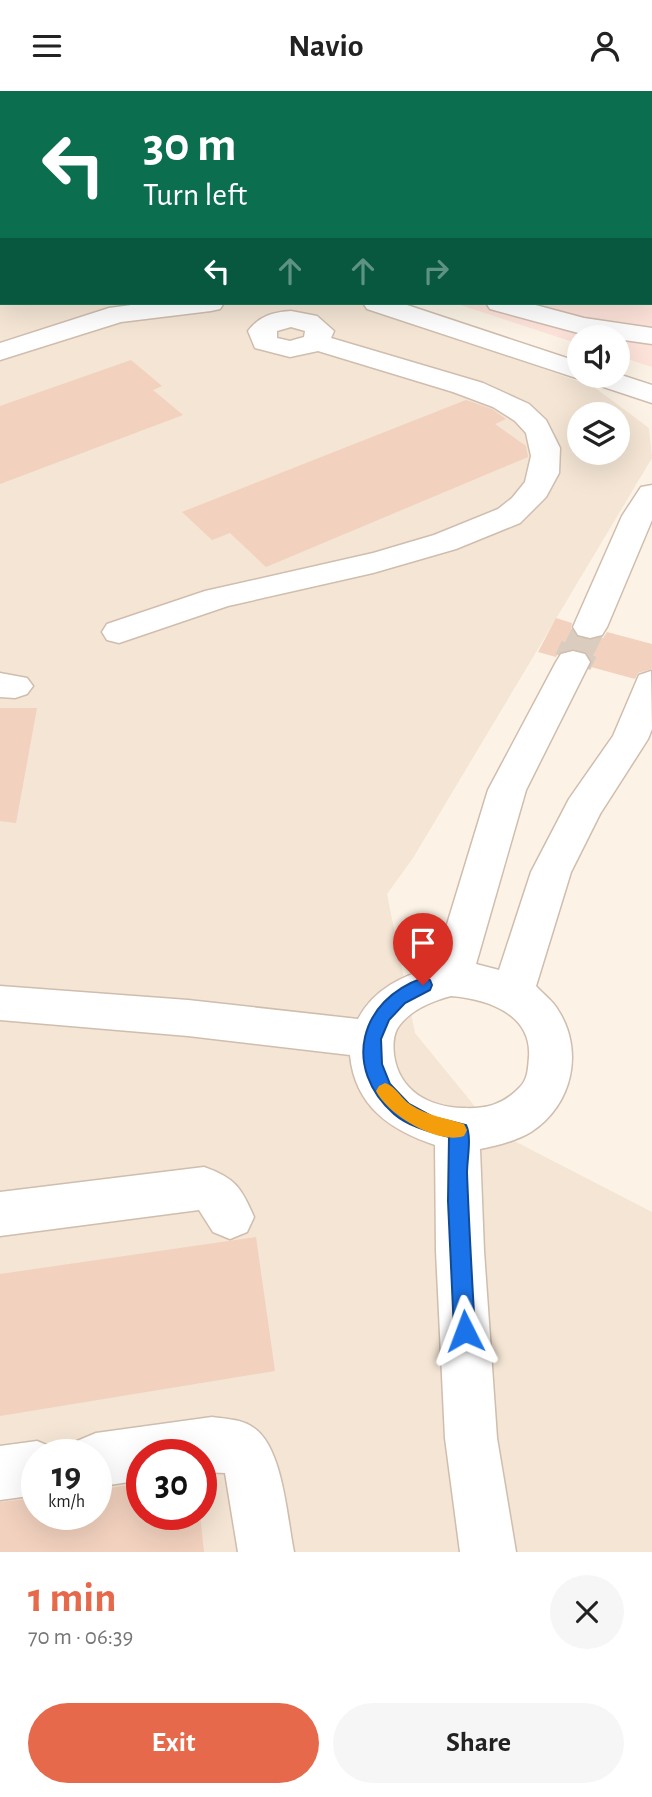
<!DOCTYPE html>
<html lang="en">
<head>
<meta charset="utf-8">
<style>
  body { margin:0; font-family:"Alegreya Sans",sans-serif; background:#f6f6f6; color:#222; height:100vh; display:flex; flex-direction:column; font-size:26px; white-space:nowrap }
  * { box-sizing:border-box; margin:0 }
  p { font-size:23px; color:#767676 }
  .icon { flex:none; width:38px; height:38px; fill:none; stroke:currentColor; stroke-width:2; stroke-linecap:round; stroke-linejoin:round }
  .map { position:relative; height:1461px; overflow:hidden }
  .panel { display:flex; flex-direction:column; background:#fff; flex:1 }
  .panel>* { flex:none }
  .guide { position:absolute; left:0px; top:0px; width:653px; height:214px; box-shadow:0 7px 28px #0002; background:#0b6e4f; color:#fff; overflow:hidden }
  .tools { position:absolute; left:567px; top:234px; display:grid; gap:14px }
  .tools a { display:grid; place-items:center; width:63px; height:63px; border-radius:50%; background:#fff; box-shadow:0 7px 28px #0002; font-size:35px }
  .speed { position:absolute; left:21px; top:1348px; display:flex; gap:14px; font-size:35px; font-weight:700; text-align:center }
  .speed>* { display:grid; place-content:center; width:91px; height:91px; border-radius:50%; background:#fff; box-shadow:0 7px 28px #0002; line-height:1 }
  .speed small { font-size:18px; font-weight:400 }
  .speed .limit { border:10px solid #d22; background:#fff; color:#111 }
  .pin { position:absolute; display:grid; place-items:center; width:60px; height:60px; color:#fff; margin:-72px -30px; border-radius:50% 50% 50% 0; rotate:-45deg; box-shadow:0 0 7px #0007 }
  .pin .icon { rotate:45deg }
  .me { position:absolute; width:77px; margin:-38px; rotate:357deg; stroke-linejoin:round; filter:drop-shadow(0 0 5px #0008) }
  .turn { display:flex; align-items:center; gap:24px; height:147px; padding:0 28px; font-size:32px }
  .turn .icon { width:91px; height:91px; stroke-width:2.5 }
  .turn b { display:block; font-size:49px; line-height:60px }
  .lanes { display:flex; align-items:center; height:66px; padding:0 28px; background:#0003; justify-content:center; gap:35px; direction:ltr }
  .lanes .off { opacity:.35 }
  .round { display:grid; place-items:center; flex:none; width:74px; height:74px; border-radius:37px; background:#f6f6f6 }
  .overview { display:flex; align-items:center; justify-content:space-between; height:119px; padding:0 28px }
  h1 { font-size:42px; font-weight:700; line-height:52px; color:#e6694b }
  .cta { display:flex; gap:14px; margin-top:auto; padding:14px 28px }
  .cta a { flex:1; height:80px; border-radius:42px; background:#e6694b; color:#fff; font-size:28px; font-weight:700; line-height:80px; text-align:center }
  .cta a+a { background:#f6f6f6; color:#222 }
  header { display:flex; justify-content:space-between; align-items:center; height:91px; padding:0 28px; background:#fff; font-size:32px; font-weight:700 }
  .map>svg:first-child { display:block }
  .residential { fill:#f4e5d4; fill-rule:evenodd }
  .commercial { fill:#fde3da }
  .building { fill:#f2d1be }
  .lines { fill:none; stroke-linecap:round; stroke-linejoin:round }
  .minor-tunnel-far1 { stroke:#daccbf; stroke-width:31; stroke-dasharray:31 15; stroke-linecap:butt }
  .minor-tunnel { stroke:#daccbf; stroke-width:38; stroke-dasharray:38 19; stroke-linecap:butt }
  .minor-casing { stroke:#d0bdae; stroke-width:3 }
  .minor { fill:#fff; fill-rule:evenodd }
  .route { fill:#1a73e8; stroke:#114b97; stroke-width:2 }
  .slow { fill:#f59e0b }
</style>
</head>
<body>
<header><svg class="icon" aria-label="menu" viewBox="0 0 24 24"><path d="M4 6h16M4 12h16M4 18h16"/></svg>Navio<svg class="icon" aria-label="person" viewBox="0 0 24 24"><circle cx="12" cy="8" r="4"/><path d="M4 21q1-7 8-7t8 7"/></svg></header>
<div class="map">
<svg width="652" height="1461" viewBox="0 0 652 1461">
  <rect width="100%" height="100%" fill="#fcf3e6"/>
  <path class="residential" d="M0,0L395,2H2V212H360L594,296L649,337L652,367L413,767L387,803L415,942L495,1040L652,1121V1461H0ZM579,324H618V362H579ZM37,1363H96V1423H37ZM142,1363H201V1423H142Z"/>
  <path class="commercial" d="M639,0H652V276L618,265V247H579V253L454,212H651V2H633Z"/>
  <path class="building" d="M131,269L162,295L153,299L183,324L0,393V315Z
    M466,309L492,318L506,328L495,333L526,355L528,366L266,476L230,442L212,449L182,421Z
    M556,527L572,532L571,537L577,547L591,550L603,547L607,541L652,553V578L638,582L635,588L591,576L592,570L586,560L572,557L560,560L556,566L538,561Z
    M0,617H37L16,732L0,730Z
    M256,1146L275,1280L0,1325V1183Z
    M142,1392V1423H200L204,1461H0V1411L37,1407V1423H96V1399Z"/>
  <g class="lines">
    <path class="minor-tunnel-far1" d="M578,560L590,536"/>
    <path class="minor-tunnel" d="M573,571L579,558"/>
    <g class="minor-casing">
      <path id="minor" d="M41,0H63L65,2H43Z
        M88,0H114L86,2Z
        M245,0H271L243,2Z
        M301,0H325L327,2H303Z
        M455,0H481L453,2Z
        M583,0H608L581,2Z
        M651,9H652V23H651Z
        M0,21H2V35H0Z
        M0,67H2V81H0Z
        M651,101H652V116H651Z
        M0,118H2V132H0Z
        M146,212H224L220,218L211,220L121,231L0,269V252L109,217Z
        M363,212H401L579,271V285H618V283L652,294V312L367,218Z
        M486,212H528L584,227L652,237V253L582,243L490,218Z
        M291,220L317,225L334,240L331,247L483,292L529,313L546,329L560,357L559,382L546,406L520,432L456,458L373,482L228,515L119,552L107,549L102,541L107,533L205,500L373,462L434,444L498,418L512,407L525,391L531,365L526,342L515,330L493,316L453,301L318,260L290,266L255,257L248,240C259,225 274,221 291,220ZM291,236L305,240L304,246L290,250L277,247V240Z
        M652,394V429L607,536L602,544L590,547L578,544L573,536L622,425L641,396Z
        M573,560L585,563L590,571L526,699L476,873L499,879L531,781L569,708L613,645L639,584L651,580L652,638L648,648L600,723L571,781L536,895C543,903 553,910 558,919C584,959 573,1014 531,1041C518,1049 496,1055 480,1058L484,1160L497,1347L516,1461H460L445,1347L436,1160L435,1054C390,1039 355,1015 350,964L188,945L0,929V895L188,909L358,928C374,898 402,885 434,876L488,699L556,571L561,563ZM451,905C486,908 532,922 529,966C528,977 528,988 520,996C503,1014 486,1018 463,1017C429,1016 399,1000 394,964C393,955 393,946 397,938C408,920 432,910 451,905Z
        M0,582L27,587L33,595L27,603L15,607L0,606Z
        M204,1076C235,1087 241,1096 254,1126L247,1141L230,1148L213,1141L199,1119L0,1145V1101Z
        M212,1326C226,1328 242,1328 254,1337C283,1357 287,1427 294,1461H238L225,1382L201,1381V1363H142V1389L96,1396V1363H72L77,1350L96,1342Z
        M37,1350L56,1358L58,1363H37V1404L0,1409V1355Z"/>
    </g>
    <use href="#minor" class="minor"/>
  </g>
  <path class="route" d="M423,887L430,889L432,894L430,899L405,912L389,929L381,948L382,973L390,993L409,1013L433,1026L466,1034C472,1046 467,1068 467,1082C469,1135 472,1188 475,1240L472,1247L465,1250L457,1247L454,1240L448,1110L449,1046C431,1041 409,1036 394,1023C342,977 359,909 423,887Z"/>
  <path class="slow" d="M385,992C397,996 401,1008 411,1014C428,1025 446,1027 464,1033L467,1039L464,1045C438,1054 388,1024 376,1000L379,995Z"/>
</svg>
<div class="tools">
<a><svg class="icon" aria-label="sound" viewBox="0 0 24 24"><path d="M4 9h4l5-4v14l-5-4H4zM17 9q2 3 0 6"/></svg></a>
<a><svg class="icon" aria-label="layers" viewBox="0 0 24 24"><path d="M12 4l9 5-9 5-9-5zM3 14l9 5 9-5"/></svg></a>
</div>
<div class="speed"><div>19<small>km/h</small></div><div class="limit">30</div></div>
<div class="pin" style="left:423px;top:894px;background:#d93025"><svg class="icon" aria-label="arrive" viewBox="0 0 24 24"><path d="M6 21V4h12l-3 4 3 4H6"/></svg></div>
<svg class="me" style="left:465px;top:1240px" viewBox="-20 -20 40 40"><path d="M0-17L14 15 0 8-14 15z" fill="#1a73e8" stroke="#fff" stroke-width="4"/></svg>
<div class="guide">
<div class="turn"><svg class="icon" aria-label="left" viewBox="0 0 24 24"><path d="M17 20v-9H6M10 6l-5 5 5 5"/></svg><div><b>30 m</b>Turn left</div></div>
<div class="lanes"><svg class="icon" aria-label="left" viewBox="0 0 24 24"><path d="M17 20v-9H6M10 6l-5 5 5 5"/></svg><svg class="icon off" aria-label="ahead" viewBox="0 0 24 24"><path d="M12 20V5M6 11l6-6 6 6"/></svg><svg class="icon off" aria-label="ahead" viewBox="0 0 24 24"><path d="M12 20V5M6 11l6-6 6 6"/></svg><svg class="icon off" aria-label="right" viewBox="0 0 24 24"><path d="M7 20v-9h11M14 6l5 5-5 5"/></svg></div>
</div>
</div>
<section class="panel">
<div class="overview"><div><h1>1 min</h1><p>70 m · 06:39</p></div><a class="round"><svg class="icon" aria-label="close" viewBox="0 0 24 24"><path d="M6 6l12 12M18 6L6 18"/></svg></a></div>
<div class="cta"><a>Exit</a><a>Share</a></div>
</section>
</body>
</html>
